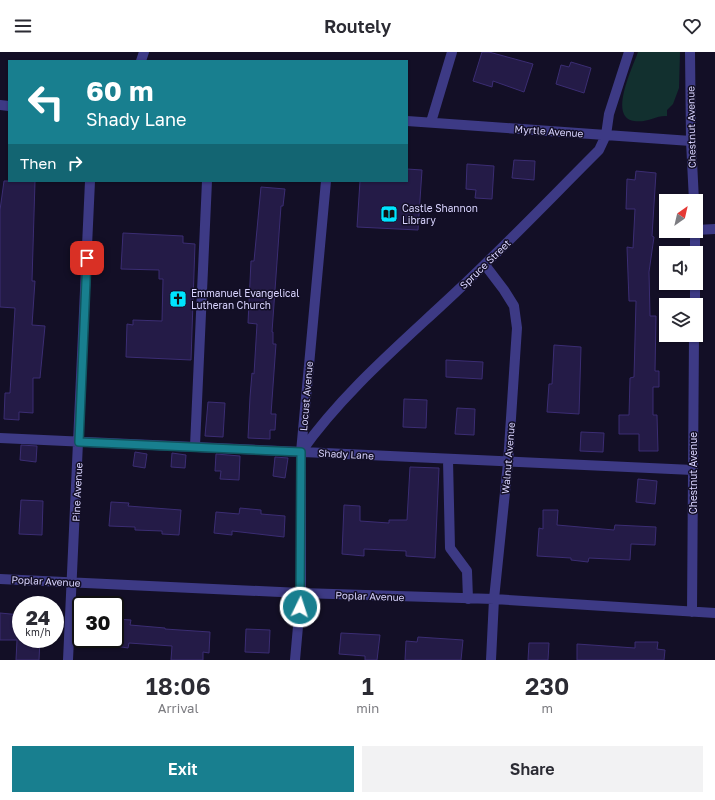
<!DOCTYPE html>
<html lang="en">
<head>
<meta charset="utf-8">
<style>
  body { margin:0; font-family:"Golos Text",sans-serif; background:#f2f2f3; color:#2b2b33; height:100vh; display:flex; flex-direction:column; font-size:15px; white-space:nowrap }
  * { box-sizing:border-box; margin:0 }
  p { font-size:13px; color:#7c7c81 }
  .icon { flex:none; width:22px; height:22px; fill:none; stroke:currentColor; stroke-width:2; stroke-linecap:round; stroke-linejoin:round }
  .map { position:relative; height:608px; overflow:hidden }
  .panel { display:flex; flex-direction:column; background:#fff; flex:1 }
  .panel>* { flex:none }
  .banner { position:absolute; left:8px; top:8px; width:400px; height:122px; border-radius:0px; box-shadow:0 1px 3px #0004; background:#187f8f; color:#fff; overflow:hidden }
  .needle { width:26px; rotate:34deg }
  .controls { position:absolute; left:659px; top:142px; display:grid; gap:8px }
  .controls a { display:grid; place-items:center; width:44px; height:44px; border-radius:0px; background:#fff; box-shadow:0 1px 3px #0004; font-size:20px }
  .speed { position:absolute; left:12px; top:544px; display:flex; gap:8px; font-size:20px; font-weight:700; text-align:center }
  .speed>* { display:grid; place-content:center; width:52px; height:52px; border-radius:50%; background:#fff; box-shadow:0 1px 3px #0004; line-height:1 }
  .speed small { font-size:10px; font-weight:400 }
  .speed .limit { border:2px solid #111; border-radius:6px; background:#fff; color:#111 }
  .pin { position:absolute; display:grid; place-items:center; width:34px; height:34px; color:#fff; margin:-17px; border-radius:8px; box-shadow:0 2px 6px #0006 }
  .me { position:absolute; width:44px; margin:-22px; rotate:4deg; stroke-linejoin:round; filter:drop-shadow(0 0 3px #0008) }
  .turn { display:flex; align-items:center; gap:14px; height:84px; padding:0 12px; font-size:18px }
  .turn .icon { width:52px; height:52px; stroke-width:2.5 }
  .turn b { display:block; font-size:28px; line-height:34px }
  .then { display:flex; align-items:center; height:38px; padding:0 12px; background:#0003; gap:8px; font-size:15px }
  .eta { display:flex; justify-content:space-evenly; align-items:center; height:68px; text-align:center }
  .eta b { font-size:24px; font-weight:600; line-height:28px }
  .primary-button { display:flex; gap:8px; margin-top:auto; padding:8px 12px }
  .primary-button a { flex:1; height:46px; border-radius:0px; background:#187f8f; color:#fff; font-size:16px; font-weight:600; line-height:46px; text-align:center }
  .primary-button a+a { background:#f2f2f3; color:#2b2b33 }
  header { display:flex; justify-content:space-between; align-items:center; height:52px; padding:0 12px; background:#fff; font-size:18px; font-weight:600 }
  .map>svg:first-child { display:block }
  .green { fill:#12302f }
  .building { fill:#241b47; stroke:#3b2d73 }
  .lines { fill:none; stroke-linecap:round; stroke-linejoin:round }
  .minor { stroke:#3d3a85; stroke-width:10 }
  .route-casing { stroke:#10535d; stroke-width:10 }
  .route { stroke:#187f8f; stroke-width:7 }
  .labels { text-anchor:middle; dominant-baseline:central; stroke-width:3; stroke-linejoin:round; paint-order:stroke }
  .street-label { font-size:10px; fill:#d9d4ff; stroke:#130f26 }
  .poi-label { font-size:10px; fill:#d9d4ff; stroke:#130f26; text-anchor:start }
</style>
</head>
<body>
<header><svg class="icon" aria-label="menu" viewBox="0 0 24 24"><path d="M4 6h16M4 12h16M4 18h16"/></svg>Routely<svg class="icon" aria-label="heart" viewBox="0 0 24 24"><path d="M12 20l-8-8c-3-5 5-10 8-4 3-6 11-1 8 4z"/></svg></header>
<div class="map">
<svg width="715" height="608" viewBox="0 0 715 608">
  <rect width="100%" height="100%" fill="#130f26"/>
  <path class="green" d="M638,0H680L679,36L673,52L667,58V64C656,63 648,71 634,69C608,65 633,15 638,0Z"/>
  <path class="building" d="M482,0H489L533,12L524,40L493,29L492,35L473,29Z
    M571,10L591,16L584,41L556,32L561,13L569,15Z
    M514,108L535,109L534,128L512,126Z
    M467,112L494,114L492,147L475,146L476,138L466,137Z
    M407,117L422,118L418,178L357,175L360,129H407Z
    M636,119L656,121L652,184L654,185L649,220L650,264H656L655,319H659V335H653V363H657L658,399H639V382H619V363H629L630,326L634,325L636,249H629L627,195L633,196L635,157H626L627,127L635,128Z
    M4,129H35L32,229H35L32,273L45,274L40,326H33V361L19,360V368L4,367L5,341H10L15,256L0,255V158Z
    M261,135L285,137L283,154H281L272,280H273V292H276L271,362H276L275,378H270V387L248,386L250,345L252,321L254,322L257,272L248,271L251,209H254Z
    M123,181L183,184V191L195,192L191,308L126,305L127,272L133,273V268L162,269L163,227H159V218L121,217Z
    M554,293L581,295L579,362L547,360L549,332H552Z
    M446,308L483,310L482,327L446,325Z
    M404,347L427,348L426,376L403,375Z
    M208,350L225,351L223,385L205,384Z
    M457,356L475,357L474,383L455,382Z
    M581,380L604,381L603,400L580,399Z
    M21,393L37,394L36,410L20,408Z
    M135,400L147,402L145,416L133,414Z
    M172,401L186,403L185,416L171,415Z
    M216,402L240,404L239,428L220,427L221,419H215Z
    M275,405L288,406L285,426L273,424Z
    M410,415L439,416L435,506L406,504V499L364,497V504L342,502L344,453L360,454V469L389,471V468H407Z
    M638,427L657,429L655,452L636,450Z
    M21,448L43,449L42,483L19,482Z
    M111,450L129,451L128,454L181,458L179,483L162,482V479L135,478V475L109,474Z
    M240,456L261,458V462L285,464L284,485L232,479V483L214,481L216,460L239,462Z
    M543,458H558L557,473L614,478L615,473L656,475L655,493L631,492L630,508L589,506L588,510L571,508V506L537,504L539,476L543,477Z
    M0,561L21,563V587H40L39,608H16L17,588H0Z
    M115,567L131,568L130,573L165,576V577L210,580L209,601L203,600V608H171L172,594L129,591L128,596L115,594Z
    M246,577L270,578L269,601L245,600Z
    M341,581L380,583L377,608H365V604L339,602Z
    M418,585L463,588L461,608H405L406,589L417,590Z
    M635,590H658L657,597L665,598L664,608H577V592L635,596Z
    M529,591H549L548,608H528Z"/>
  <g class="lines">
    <path class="minor" d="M690,0L691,89L694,149
      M141,9L144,0
      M0,53L9,54
      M407,69L691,89
      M431,70L452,0
      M696,178L715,177
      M695,201V179
      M485,213L504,238L514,254L517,276L508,411L494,547L491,608
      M695,253V231
      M0,386L693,418
      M195,394L207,129
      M301,400C344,339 403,290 457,239C506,193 552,145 599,98L606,83L609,62L629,0
      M448,408L450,496L467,519L468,547
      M0,527L301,541L494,547L715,561
      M692,560L694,283
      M68,608L90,129
      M295,608L301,541V400L326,129"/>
  </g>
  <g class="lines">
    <g class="route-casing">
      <path id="route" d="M87,206L79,390L301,400L300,555"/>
    </g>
    <use href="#route" class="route"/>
  </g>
  <defs>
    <g id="library-square" transform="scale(0.9)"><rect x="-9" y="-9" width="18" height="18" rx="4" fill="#00e5ff" stroke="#130f26"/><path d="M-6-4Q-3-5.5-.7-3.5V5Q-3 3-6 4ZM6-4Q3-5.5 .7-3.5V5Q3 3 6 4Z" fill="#111"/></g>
    <g id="church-square" transform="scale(0.9)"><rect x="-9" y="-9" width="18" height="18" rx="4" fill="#00e5ff" stroke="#130f26"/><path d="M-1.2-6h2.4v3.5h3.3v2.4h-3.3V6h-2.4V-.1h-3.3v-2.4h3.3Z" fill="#111"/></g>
  </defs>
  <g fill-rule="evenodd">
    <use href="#library-square" x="389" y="162"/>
    <use href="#church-square" x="178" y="247"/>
  </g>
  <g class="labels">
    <g class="street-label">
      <text transform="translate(691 75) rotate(-91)">Chestnut Avenue</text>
      <text transform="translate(549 79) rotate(4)">Myrtle Avenue</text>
      <text transform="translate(485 212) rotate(-44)">Spruce Street</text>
      <text transform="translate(306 344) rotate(-85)">Locust Avenue</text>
      <text transform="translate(346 402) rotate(3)">Shady Lane</text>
      <text transform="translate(508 406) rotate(-85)">Walnut Avenue</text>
      <text transform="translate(693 421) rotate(-90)">Chestnut Avenue</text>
      <text transform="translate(77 440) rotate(-87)">Pine Avenue</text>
      <text transform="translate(46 529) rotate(3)">Poplar Avenue</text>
      <text transform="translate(370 544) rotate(2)">Poplar Avenue</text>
    </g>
    <g class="poi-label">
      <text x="402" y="156">Castle Shannon<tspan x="402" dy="12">Library</tspan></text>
      <text x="191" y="241">Emmanuel Evangelical<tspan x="191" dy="12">Lutheran Church</tspan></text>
    </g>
  </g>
</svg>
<div class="controls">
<a><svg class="needle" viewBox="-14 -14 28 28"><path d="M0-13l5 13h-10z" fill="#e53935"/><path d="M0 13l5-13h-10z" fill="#7c7c81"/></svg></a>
<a><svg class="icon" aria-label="sound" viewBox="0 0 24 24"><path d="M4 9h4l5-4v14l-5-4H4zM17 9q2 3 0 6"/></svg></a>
<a><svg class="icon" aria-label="layers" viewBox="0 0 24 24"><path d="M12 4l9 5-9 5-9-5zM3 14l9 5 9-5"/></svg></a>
</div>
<div class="speed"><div>24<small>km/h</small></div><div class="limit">30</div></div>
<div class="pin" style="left:87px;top:206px;background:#d93025"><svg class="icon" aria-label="arrive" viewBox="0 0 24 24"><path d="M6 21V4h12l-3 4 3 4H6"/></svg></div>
<svg class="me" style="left:300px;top:555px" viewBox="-20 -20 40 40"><circle r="17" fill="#187f8f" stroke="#fff" stroke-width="3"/><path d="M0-11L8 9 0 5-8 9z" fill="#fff"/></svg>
<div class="banner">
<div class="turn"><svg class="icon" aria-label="left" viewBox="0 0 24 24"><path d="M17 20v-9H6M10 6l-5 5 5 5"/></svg><div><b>60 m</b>Shady Lane</div></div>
<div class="then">Then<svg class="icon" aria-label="right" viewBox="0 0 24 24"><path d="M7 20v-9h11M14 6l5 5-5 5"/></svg></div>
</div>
</div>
<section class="panel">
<div class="eta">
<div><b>18:06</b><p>Arrival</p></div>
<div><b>1</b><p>min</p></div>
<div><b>230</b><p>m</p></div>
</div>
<div class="primary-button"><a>Exit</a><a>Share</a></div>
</section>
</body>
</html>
